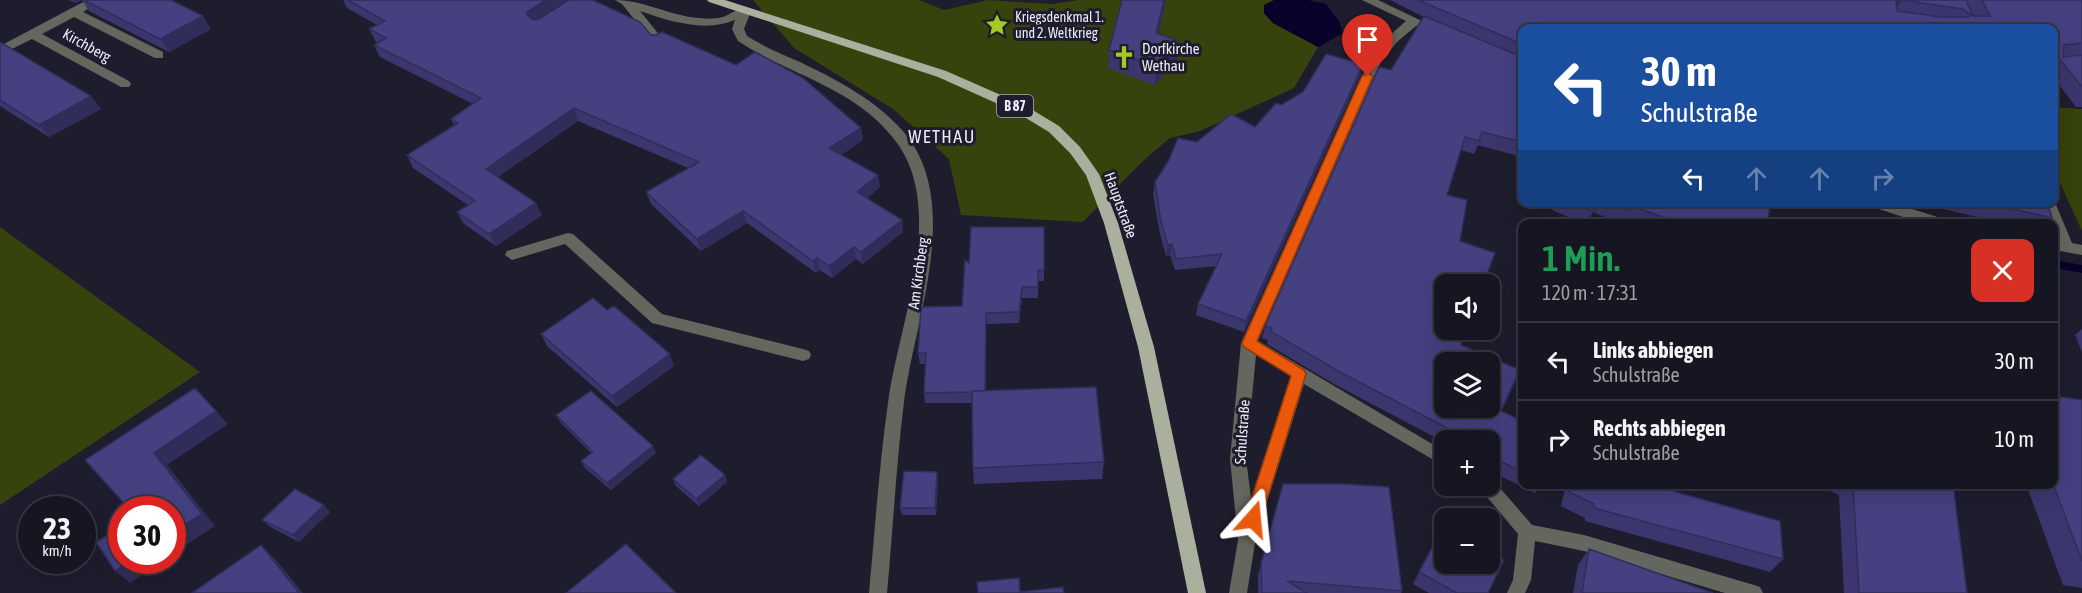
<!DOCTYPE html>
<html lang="de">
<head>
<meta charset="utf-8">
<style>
  body { margin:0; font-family:"Asap Condensed",sans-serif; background:#23232f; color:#f1f3f6; height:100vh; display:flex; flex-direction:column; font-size:22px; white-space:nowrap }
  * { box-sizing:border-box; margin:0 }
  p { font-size:20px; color:#9e9fa5 }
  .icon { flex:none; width:33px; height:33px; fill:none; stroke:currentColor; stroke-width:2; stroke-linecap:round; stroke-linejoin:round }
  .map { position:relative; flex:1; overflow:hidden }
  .drawer { position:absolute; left:1518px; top:219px; width:540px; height:270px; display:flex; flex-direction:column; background:#161622; border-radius:12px; box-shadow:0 6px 24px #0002,0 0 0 2px #353540 }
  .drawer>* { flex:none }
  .top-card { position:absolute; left:1518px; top:24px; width:540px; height:183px; border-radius:12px; box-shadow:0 6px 24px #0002,0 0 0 2px #353540; background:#1a4fa0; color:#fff; overflow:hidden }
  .buttons { position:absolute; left:1434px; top:274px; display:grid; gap:12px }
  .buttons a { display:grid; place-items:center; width:66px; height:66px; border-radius:12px; background:#161622; box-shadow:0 6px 24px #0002,0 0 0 2px #353540; font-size:30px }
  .speed { position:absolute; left:18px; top:496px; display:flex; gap:12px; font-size:30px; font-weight:700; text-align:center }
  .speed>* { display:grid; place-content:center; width:78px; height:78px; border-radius:50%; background:#161622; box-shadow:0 6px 24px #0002,0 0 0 2px #353540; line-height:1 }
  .speed small { font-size:15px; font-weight:400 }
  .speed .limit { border:9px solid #d22; background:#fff; color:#111 }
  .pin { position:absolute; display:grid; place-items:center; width:51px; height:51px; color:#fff; margin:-62px -26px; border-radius:50% 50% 50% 0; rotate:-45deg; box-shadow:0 0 6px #0007 }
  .pin .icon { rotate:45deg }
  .me { position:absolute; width:66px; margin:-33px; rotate:18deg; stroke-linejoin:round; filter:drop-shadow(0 0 4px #0008) }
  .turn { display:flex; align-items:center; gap:21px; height:126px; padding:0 24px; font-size:27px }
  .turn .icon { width:78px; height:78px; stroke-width:2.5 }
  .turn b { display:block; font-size:42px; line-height:51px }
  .lanes { display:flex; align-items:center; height:57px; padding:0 24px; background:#0003; justify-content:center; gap:30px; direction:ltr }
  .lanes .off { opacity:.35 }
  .round { display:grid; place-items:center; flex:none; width:63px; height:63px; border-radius:12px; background:#23232f }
  .overview { display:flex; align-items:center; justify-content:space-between; height:102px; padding:0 24px }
  h1 { font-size:36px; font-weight:600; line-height:45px; color:#1e9e55 }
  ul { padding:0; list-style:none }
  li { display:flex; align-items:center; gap:18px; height:78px; padding:0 24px; border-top:2px solid #353540 }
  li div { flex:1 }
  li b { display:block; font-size:22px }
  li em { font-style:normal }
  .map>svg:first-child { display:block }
  .green { fill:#36430c }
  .water { fill:#0a012b }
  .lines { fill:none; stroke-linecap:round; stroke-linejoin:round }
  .stream { fill:#0a012b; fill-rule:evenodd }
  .minor { fill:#64675e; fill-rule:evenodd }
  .major { fill:#aab09e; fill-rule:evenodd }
  .wall { fill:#3b376e }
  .shaded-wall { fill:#302d5a }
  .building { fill:#454080; stroke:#302d5a; stroke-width:1.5; fill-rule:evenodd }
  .route { fill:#ea580c; stroke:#983908; stroke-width:1.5 }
  .labels { text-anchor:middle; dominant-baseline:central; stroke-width:6; stroke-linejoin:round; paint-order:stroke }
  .far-poi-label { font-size:14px; fill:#eaebf7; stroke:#1e1d2e; text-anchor:start }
  .shield { fill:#1e1d2e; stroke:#adadbb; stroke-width:1.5 }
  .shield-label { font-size:14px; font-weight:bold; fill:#eaebf7 }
  .street-label { font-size:15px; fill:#eaebf7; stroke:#1e1d2e }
  .poi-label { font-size:15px; fill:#eaebf7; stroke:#1e1d2e; text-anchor:start }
  .quarter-label { font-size:18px; letter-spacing:1.5px; fill:#eaebf7; stroke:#1e1d2e }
</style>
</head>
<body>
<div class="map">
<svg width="2082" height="593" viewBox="0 0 2082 593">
  <rect width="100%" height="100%" fill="#1e1d2e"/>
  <path class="green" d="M753,0H919L944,10L988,0L1052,4L1079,0H1274L1264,5V13L1273,23L1318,47L1294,88L1200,131L1170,138L1144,160L1083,222L961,215L949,159L893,109L794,48Z
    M2054,107L2082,109V231L2054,170Z
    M0,227L200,372L0,505Z"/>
  <path class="water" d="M1274,0H1308L1326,4L1339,21L1343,33L1318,47L1273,23L1264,13V5Z"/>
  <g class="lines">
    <path class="stream" d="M2054,260L2082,265V273L2054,268Z"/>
    <path class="minor" d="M87,0H102L83,12L163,52V58H155L74,17L42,34L129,81L131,84L129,87H121L32,39L0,55V46Z
      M615,0C644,0 670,16 699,18C707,19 715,19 723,17C732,14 739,6 749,9L751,11L744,29L747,36C764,47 782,54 800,62C837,80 874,99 902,130C965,201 914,320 904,402C896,466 893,530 887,593H869C875,530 879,466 888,403C898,325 949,208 894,139C854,87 789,75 738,41L732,29L735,20C705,33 669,21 640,11L665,42L659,46L655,45L622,4Z
      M1362,0H1378L1426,23L1424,26H1416L1397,42L1381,62L1258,341L1444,451V466L1304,384L1256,537L1247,593H1229L1238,540L1230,459L1241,343L1369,61L1389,36L1406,21ZM1256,355L1291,376L1251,498L1246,459Z
      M2054,200L2072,243L2082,245V255L2054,250V240H2057L2054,224H2050L2041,202H2054Z
      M1865,202H1890L1947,220L1949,224H1924L1867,205Z
      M568,233L573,234L662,314L803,349L809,351L811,355L809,359L803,361L652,323L565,244L512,260L505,255L507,251Z
      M1490,479L1494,481L1532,525L1584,535L1754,585L1760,587L1763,593H1725L1584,551L1535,541L1531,580L1525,593H1507L1513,580L1518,534L1482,491L1479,486H1490Z"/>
    <path class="major" d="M707,0H725L946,71L1026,106L1059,126L1080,147L1099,174L1118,223L1154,347L1206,593H1188L1138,347L1104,223L1086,175L1070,153L1049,132L1016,112L938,77L709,2Z"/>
  </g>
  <path class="wall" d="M69,0H171L211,29L169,52L89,11L82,0L76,3Z
    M343,0H566V2L651,35L861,128L863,140L841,155L880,187L867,198L903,232L863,264L856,259L832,278L820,270L816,273L747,223L701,251L651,204L646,192L688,168L578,121L498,177L542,215L496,246L464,224L457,212L468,205L413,168L407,155L454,125L451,119L473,104L380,57L374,45L378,43L376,42L369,29L377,25L347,8Z
    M1166,0L1158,34L1177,60L1155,85L1108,68L1109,50Z
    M1390,0H1966L1973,16H1974L1966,0H2082V107H2076L2054,78V28H1522V157L1478,145L1474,154L1461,150L1447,195L1460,241L1461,345L1501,411L1522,421V484H1540L1535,493L1492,472L1494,468L1490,465V441L1444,442L1334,384L1267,344L1268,340L1262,338L1265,326L1391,70L1424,17Z
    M0,42L91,96L101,109L49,137L0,106Z
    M1363,64L1360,76L1244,332L1196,315L1198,304L1217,266L1175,270L1170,255L1166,256L1160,234L1153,194L1155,182L1197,142L1255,127L1281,105Z
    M1556,202H1770L1768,224H1638L1625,219L1622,224H1621L1593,212L1587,224H1584L1552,210Z
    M1918,202H2047L2052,218L2047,224H2007L1918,203Z
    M1044,227V281H1038V298H1022L1019,323L986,324V391L1104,462L1102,479L974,484L973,468L972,403H925L924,393L926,364H920L918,353L962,306L969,263Z
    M2082,329V352L2075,335Z
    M541,334L674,366L617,407L547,346Z
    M2082,400V588L2063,585L2026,484H2054Z
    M556,415L656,453L611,490L585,468L581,461L591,453L560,422Z
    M937,472L938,479L936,515H902L900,508Z
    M725,475L727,482L699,506L676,486L673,479Z
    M1283,484L1402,591L1401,593H1258V575Z
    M1566,484H1658V487L1783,559L1770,572L1585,521V518L1561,506Z
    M1815,484H1953L1967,593H1844L1839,495Z
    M330,512L299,542L269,526L262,520Z
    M1443,527L1488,593H1429L1413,584Z
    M1589,549L1713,593H1573L1578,565Z"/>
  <path class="shaded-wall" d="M73,0H82L76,3Z
    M546,0H566V3L532,24L527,15V12Z
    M1164,0H1166L1154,52L1156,33Z
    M1902,0L1893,13L1896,2Z
    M203,16L211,29L169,52L160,39Z
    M1179,41L1177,60L1155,85L1157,67Z
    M1363,64L1360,76L1244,332L1246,321Z
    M91,96L101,109L49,137L39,125Z
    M574,108L578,121L492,181L486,169Z
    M861,128L863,140L831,161L829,148Z
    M878,175L880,187L860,205L857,192Z
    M536,203L542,215L496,246L489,234Z
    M743,211L747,223L701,251L697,239Z
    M902,220L903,232L863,264L861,252Z
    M1172,244L1170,255L1166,256L1168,245Z
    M854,247L856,259L832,278L829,266Z
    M817,258L820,270L816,273L813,261Z
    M1022,287V298L1019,323V312Z
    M670,354L674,366L617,407L612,396Z
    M195,388L228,424L167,465L215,526L172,554V533L154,453Z
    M653,446L656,453L611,490L607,483Z
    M937,472L938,479L936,515L935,508Z
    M725,475L727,482L699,506L696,499Z
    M324,505L330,512L299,542L293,535Z
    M261,545L276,560L303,593H299Z
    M130,561H163L130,583L115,571Z"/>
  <path class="building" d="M84,0H171L203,16L160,39Z
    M348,0H546L527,12V15L533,20L539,19L569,0H593L640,22L651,35H656L662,32L736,65L755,52L803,78L861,128L829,148L878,175L857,192L902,220L861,252L854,247L829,266L817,258L813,261L743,211L697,239L646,192L699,162L574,108L486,169L536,203L489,234L457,212L475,201L407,155L458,123L451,119L481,98L374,45L386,38L369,29L385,21Z
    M1122,0H1164L1156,33L1179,41L1157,67L1109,50Z
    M1418,0H1966L1973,16H1990L1982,0H2082V43L2064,45L2063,57L2082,55V87L2054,52V28H1522V44ZM1902,0L1963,9L1971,15L1969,17H1942L1897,11L1896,2Z
    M1424,16L1522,57V142L1482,132L1479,141L1465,137L1447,195L1467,200L1460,241L1495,253L1483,285H1444V330H1466L1461,345L1520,370L1501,411L1522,421V472L1498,460L1501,456L1490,450V441H1472L1338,371L1270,331L1272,328L1265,326L1379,67L1391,70ZM1444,363H1490V408H1444Z
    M0,42L91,96L39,125L0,100Z
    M1326,54L1363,64L1246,321L1198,304L1222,254L1176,259L1172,244L1168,245L1161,222L1155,182L1169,160L1178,138L1197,142L1231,114L1255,127L1276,103L1281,105L1303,92Z
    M1570,202H1598L1593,212Z
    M1607,202H1770L1768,224H1683L1631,206L1629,211Z
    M1982,202H2047L2052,218Z
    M971,227H1044V270H1038V287H1022L1019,312L986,313L985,391H972V392L924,393L926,353H918L921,307L962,306L965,260L969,263Z
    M593,298L607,310L614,306L670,354L612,396L541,334Z
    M1096,387L1104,462L973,468L972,391Z
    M195,388L216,411L154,453L202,514L172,533V510H130L85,460Z
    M591,391L653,446L607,483L581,461L593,452L556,415Z
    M2054,396L2082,400V561L2053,484H2054Z
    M701,455L725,475L696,499L673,479Z
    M904,471L937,472L935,508H900Z
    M1283,484H1346L1389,487L1402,591L1287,581L1307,593H1262L1261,563Z
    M1571,484H1658V487L1780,521L1783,559L1594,508V504L1569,492Z
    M1853,484H1953L1967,593H1859Z
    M295,489L324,505L293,535L262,520Z
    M122,526V561H130L115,571L96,542Z
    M1443,527L1444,528V564H1490V552L1504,560L1488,593H1457L1419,572Z
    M626,544L676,593H566Z
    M261,545L299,593H192Z
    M1589,549L1713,593H1582Z
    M1019,578L1020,592L1063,587L1064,593H978L977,582Z"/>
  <path class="route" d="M1368,73L1373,76L1257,341L1304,370L1306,374L1261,519L1259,524L1253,526L1247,524L1245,519L1291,376L1244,347L1242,343L1362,76Z"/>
  <defs>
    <g id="sight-bare" transform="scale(1.8)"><path d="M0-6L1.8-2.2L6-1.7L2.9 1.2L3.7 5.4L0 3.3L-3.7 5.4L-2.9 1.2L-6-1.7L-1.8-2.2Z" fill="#a4c824" stroke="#1e1d2e" stroke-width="2.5" paint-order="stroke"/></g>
    <g id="church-bare" transform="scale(1.8)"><path d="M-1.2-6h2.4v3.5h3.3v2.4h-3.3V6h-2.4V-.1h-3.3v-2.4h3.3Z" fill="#a4c824" stroke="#1e1d2e" stroke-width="2.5" paint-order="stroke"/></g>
  </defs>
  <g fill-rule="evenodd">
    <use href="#sight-bare" x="997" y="25"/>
    <use href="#church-bare" x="1124" y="57"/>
  </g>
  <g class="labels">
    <g class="far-poi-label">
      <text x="1015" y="17">Kriegsdenkmal 1.<tspan x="1015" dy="16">und 2. Weltkrieg</tspan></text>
    </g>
    <rect class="shield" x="997" y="95" width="36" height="22" rx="4.5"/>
    <g class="shield-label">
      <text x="1015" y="106">B 87</text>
    </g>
    <g class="street-label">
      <text transform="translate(87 45) rotate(29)">Kirchberg</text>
      <text transform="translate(1121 205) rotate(70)">Hauptstraße</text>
      <text transform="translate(918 273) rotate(-82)">Am Kirchberg</text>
      <text transform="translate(1242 432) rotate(-86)">Schulstraße</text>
    </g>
    <g class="poi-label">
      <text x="1142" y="48">Dorfkirche<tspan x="1142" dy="17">Wethau</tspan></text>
    </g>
    <g class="quarter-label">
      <text x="942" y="136">WETHAU</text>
    </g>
  </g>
</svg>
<div class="buttons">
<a><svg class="icon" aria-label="sound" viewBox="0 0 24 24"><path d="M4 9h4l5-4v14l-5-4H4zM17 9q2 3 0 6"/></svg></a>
<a><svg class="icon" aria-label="layers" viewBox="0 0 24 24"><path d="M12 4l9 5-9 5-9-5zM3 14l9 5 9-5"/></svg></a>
<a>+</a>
<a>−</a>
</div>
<div class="speed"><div>23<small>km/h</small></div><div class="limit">30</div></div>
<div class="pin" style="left:1368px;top:76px;background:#d93025"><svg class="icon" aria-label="arrive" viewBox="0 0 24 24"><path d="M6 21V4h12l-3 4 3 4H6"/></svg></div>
<svg class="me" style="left:1253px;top:519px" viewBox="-20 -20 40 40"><path d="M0-17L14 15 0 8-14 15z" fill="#ea580c" stroke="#fff" stroke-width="4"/></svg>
<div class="top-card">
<div class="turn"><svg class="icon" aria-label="left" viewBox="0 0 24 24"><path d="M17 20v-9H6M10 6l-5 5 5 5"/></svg><div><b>30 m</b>Schulstraße</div></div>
<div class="lanes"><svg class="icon" aria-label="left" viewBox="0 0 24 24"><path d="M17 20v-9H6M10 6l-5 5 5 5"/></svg><svg class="icon off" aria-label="ahead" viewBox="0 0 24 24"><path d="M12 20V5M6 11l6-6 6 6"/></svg><svg class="icon off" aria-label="ahead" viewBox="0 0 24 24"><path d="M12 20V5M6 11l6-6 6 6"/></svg><svg class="icon off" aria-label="right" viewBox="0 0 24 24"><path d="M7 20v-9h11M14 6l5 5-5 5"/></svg></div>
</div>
<section class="drawer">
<div class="overview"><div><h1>1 Min.</h1><p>120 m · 17:31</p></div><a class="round" style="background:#d93025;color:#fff"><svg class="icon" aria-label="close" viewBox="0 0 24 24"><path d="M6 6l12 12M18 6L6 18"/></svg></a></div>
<ul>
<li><svg class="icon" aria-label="left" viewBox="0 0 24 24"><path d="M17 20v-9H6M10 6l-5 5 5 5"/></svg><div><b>Links abbiegen</b><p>Schulstraße</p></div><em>30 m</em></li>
<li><svg class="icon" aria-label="right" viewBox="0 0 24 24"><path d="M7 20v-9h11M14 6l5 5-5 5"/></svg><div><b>Rechts abbiegen</b><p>Schulstraße</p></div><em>10 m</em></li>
</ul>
</section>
</div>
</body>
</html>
